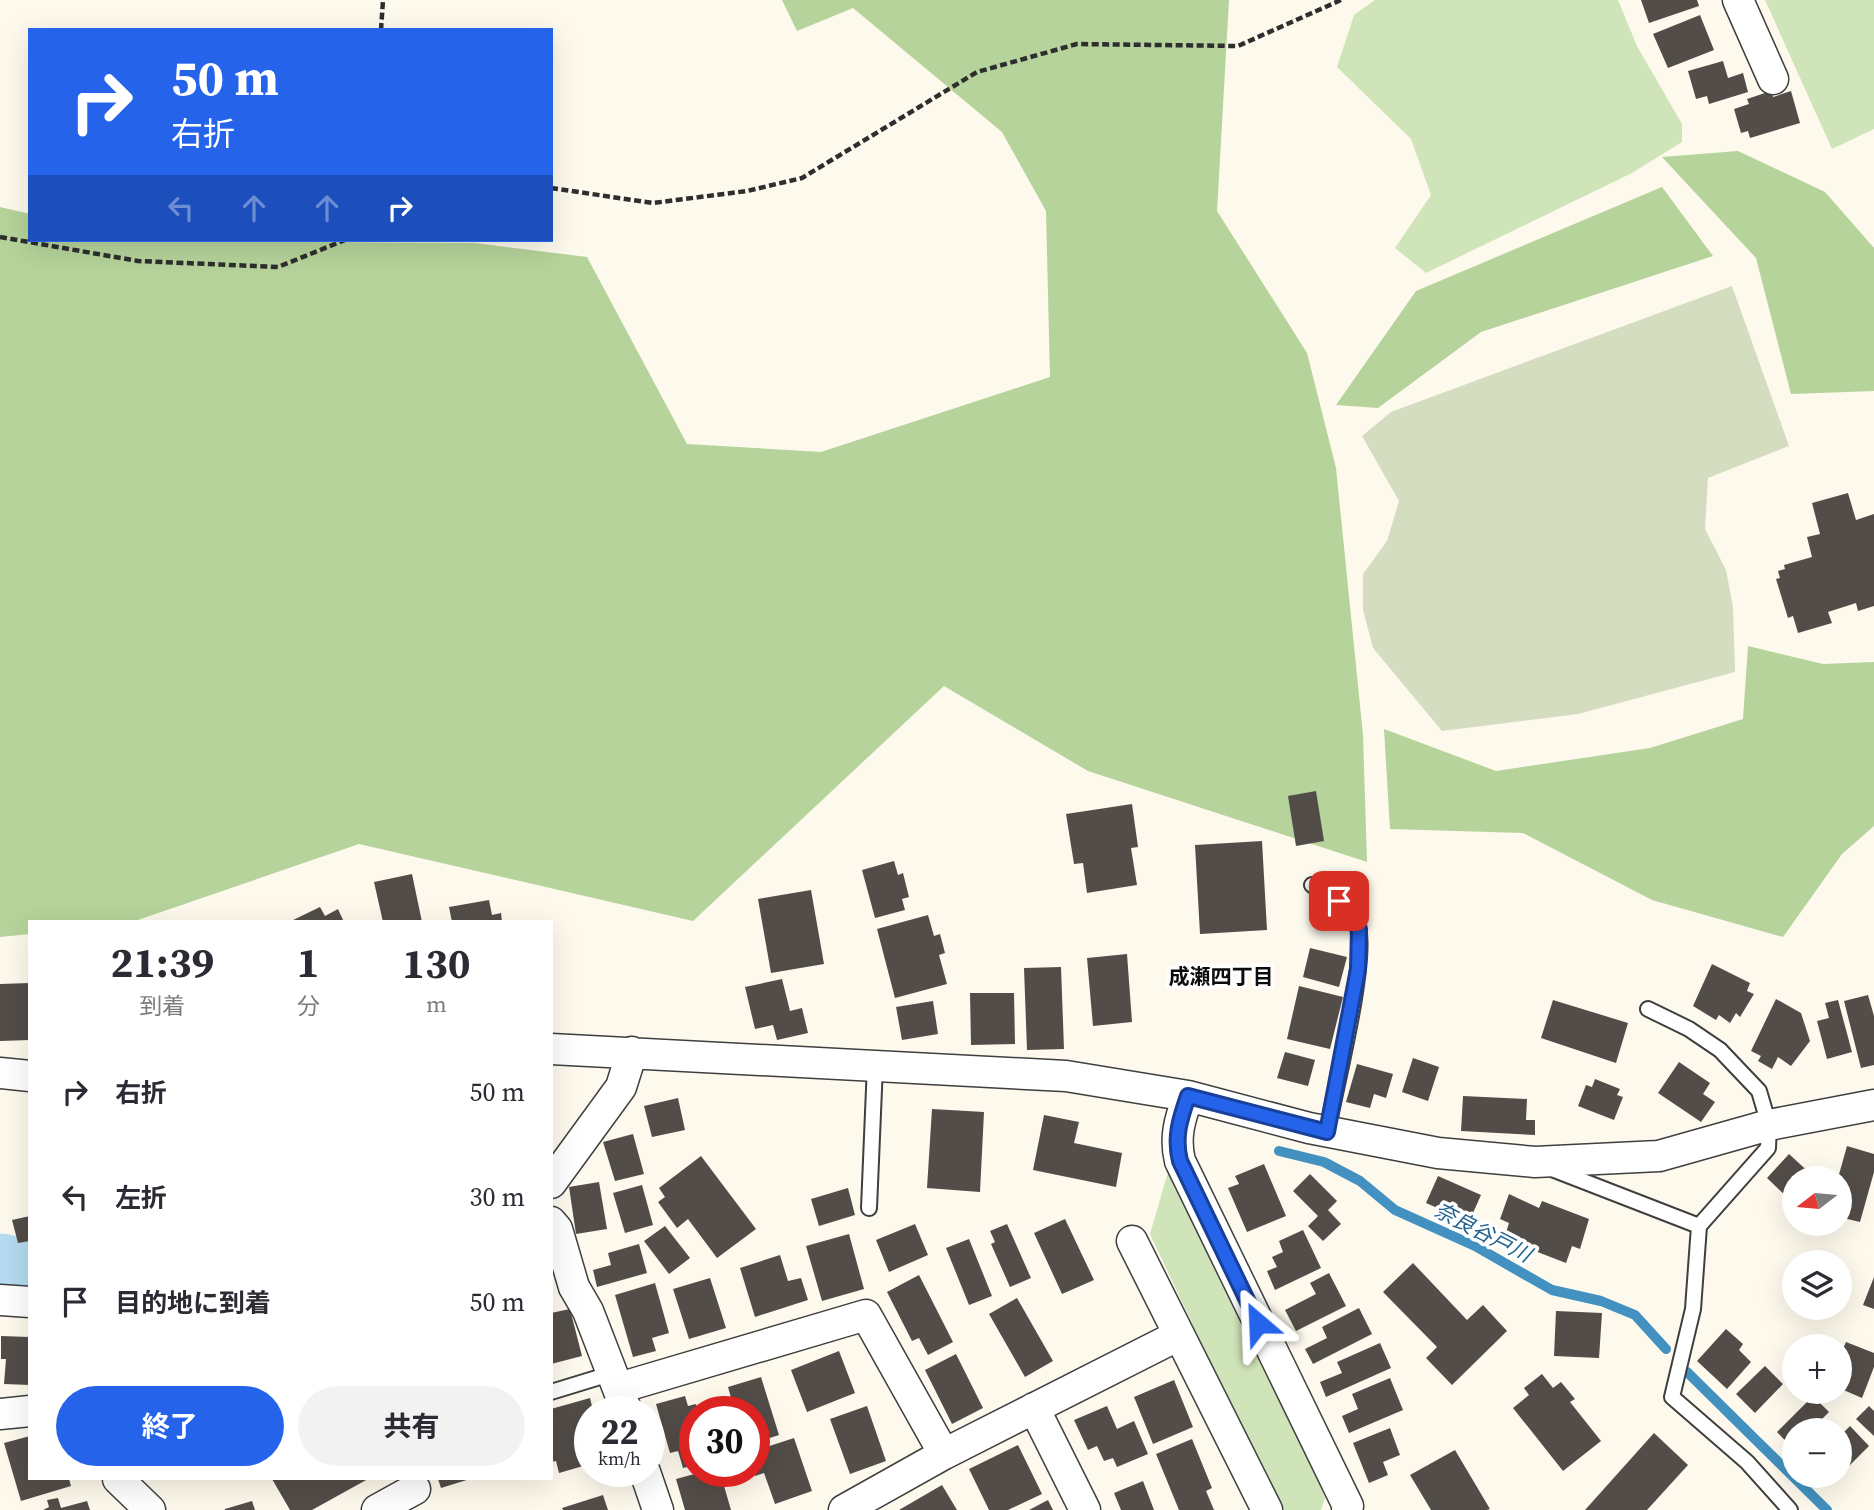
<!DOCTYPE html>
<html lang="ja">
<head>
<meta charset="utf-8">
<style>
  body { margin:0; font-family:"Source Serif 4","Noto Sans JP",serif; background:#f2f2f3; color:#2b2b33; height:100vh; display:flex; flex-direction:column; font-size:26px; white-space:nowrap }
  * { box-sizing:border-box; margin:0 }
  p { font-size:23px; color:#7c7c81 }
  .icon { flex:none; width:38px; height:38px; fill:none; stroke:currentColor; stroke-width:2; stroke-linecap:round; stroke-linejoin:round }
  .map { position:relative; flex:1; overflow:hidden }
  .details { position:absolute; left:28px; top:920px; width:525px; height:560px; display:flex; flex-direction:column; background:#fff; border-radius:0px; box-shadow:0 7px 28px #0002 }
  .details>* { flex:none }
  .banner { position:absolute; left:28px; top:28px; width:525px; height:214px; border-radius:0px; box-shadow:0 7px 28px #0002; background:#2563eb; color:#fff; overflow:hidden }
  .needle { width:46px; rotate:254deg }
  .buttons { position:absolute; left:1782px; top:1166px; display:grid; gap:14px }
  .buttons a { display:grid; place-items:center; width:70px; height:70px; border-radius:50%; background:#fff; box-shadow:0 7px 28px #0002; font-size:35px }
  .speed { position:absolute; left:574px; top:1396px; display:flex; gap:14px; font-size:35px; font-weight:700; text-align:center }
  .speed>* { display:grid; place-content:center; width:91px; height:91px; border-radius:50%; background:#fff; box-shadow:0 7px 28px #0002; line-height:1 }
  .speed small { font-size:18px; font-weight:400 }
  .speed .limit { border:10px solid #d22; background:#fff; color:#111 }
  .pin { position:absolute; display:grid; place-items:center; width:60px; height:60px; color:#fff; margin:-30px; border-radius:14px; box-shadow:0 4px 10px #0006 }
  .me { position:absolute; width:77px; margin:-38px; rotate:334deg; stroke-linejoin:round; filter:drop-shadow(0 0 5px #0008) }
  .turn { display:flex; align-items:center; gap:24px; height:147px; padding:0 28px; font-size:32px }
  .turn .icon { width:91px; height:91px; stroke-width:2.5 }
  .turn b { display:block; font-size:49px; line-height:60px }
  .lanes { display:flex; align-items:center; height:66px; padding:0 28px; background:#0003; justify-content:center; gap:35px; direction:ltr }
  .lanes .off { opacity:.35 }
  .eta { display:flex; justify-content:space-evenly; align-items:center; height:119px; text-align:center }
  .eta b { font-size:42px; font-weight:700; line-height:49px }
  .cta { display:flex; gap:14px; margin-top:auto; padding:14px 28px }
  .cta a { flex:1; height:80px; border-radius:42px; background:#2563eb; color:#fff; font-size:28px; font-weight:700; line-height:80px; text-align:center }
  .cta a+a { background:#f2f2f3; color:#2b2b33 }
  ul { padding:0; list-style:none }
  li { display:flex; align-items:center; gap:21px; height:105px; padding:0 28px }
  li div { flex:1 }
  li b { display:block; font-size:26px }
  li em { font-style:normal }
  .map>svg:first-child { display:block }
  .green { fill:#d0e4b9 }
  .forest { fill:#b5d39a }
  .cemetery { fill:#d4ddbf }
  .lines { fill:none; stroke-linecap:round; stroke-linejoin:round }
  .stream { stroke:#4391c0; stroke-width:10 }
  .river { stroke:#b5dbf0; stroke-width:63 }
  .building { fill:#534d49 }
  .service-casing { stroke:#3f3f3f; stroke-width:18 }
  .minor-casing { stroke:#3f3f3f; stroke-width:33 }
  .path { stroke:#2e2e2e; stroke-width:4.5; stroke-dasharray:7 3.5; stroke-linecap:butt }
  .service { stroke:#fff; stroke-width:14 }
  .minor { stroke:#fff; stroke-width:30 }
  .route-casing { stroke:#184099; stroke-width:18 }
  .route { stroke:#2563eb; stroke-width:12 }
  .labels { text-anchor:middle; dominant-baseline:central; stroke-width:7; stroke-linejoin:round; paint-order:stroke }
  .neighbourhood-label { font-size:21px; font-weight:bold; fill:#0c0c0c; stroke:#fff }
  .water-label { font-size:21px; font-style:italic; fill:#216391; stroke:#fff }
</style>
</head>
<body>
<div class="map">
<svg width="1874" height="1510" viewBox="0 0 1874 1510">
  <rect width="100%" height="100%" fill="#fdf9ec"/>
  <path class="green" d="M1375,0H1618L1637,46L1682,124V142L1632,173L1426,273L1395,248L1431,195L1411,139L1337,67L1354,15Z
    M1765,0H1874V129L1832,149Z
    M1168,1172L1310,1461L1325,1498L1321,1510H1280L1150,1234Z"/>
  <path class="forest" d="M782,0H1229L1217,211L1307,353L1336,468L1363,735L1367,862L1088,771L944,686L693,921L359,844L132,922H30V934L0,937V207L30,214V240L475,243L587,257L687,444L821,452L1050,377L1046,211L1002,132L853,8L797,31Z
    M1738,151L1825,192L1874,248V391L1791,394L1756,258L1662,157Z
    M1662,187L1713,256L1481,332L1378,408L1336,405L1416,291Z
    M1748,646L1823,664L1874,662V826L1842,854L1783,937L1652,900L1523,833L1390,829L1384,729L1496,771L1650,748L1743,719Z"/>
  <path class="cemetery" d="M1732,286L1789,446L1708,478L1705,529L1726,570L1733,607L1735,672L1578,714L1442,731L1373,648L1363,610V574L1387,541L1399,501L1362,436L1391,412Z"/>
  <g class="lines">
    <path class="stream" d="M1279,1151L1324,1162L1360,1181L1395,1210L1475,1246L1552,1290L1601,1301L1635,1315L1666,1349
      M1687,1372L1827,1510"/>
    <path class="river" d="M0,1265L30,1271"/>
  </g>
  <path class="building" d="M1641,0H1697L1699,6L1649,23Z
    M1700,15L1714,50L1668,68L1653,34Z
    M1723,61L1728,78L1743,73L1748,92L1709,104L1707,96L1696,99L1688,71Z
    M1771,91L1773,97L1791,91L1800,123L1750,138L1748,131L1741,133L1734,109L1749,104L1747,99Z
    M1848,493L1856,520L1874,514V606L1858,611L1856,603L1828,612L1832,623L1798,633L1793,616L1788,618L1776,579L1780,578L1778,571L1785,569L1784,565L1812,557L1807,537L1820,534L1812,503Z
    M1316,791L1324,841L1296,846L1288,796Z
    M1132,804L1138,847L1131,848L1137,885L1087,893L1083,863L1074,864L1066,814Z
    M1262,841L1267,930L1200,934L1195,845Z
    M894,861L898,875L903,873L909,897L902,899L905,910L875,918L862,870Z
    M412,874L422,922H383L374,882Z
    M811,890L824,964L771,973L758,899Z
    M489,900L492,915L501,913L502,922H452L449,907Z
    M320,907L325,916L338,909L344,922H289Z
    M928,915L934,936L940,934L945,953L939,955L947,984L895,998L877,929Z
    M1310,948L1347,957L1339,987L1303,977Z
    M1127,954L1132,1022L1093,1026L1087,958Z
    M1712,964L1750,983L1747,991L1754,994L1740,1017L1736,1013L1730,1023L1719,1015L1716,1020L1693,1006Z
    M1061,967L1064,1049L1027,1050L1024,968Z
    M782,979L790,1011L802,1008L808,1033L777,1040L773,1025L755,1029L745,987Z
    M30,983V1040L0,1041V984Z
    M1299,986L1343,997L1330,1049L1287,1039Z
    M970,993H1014L1015,1044L971,1045Z
    M1868,995L1874,1016V1065L1861,1068L1844,1001Z
    M1776,999L1801,1013L1810,1041L1791,1066L1778,1057L1772,1069L1758,1061L1761,1056L1751,1051Z
    M1553,1000L1628,1023L1616,1063L1541,1038Z
    M1838,1000L1852,1052L1827,1059L1817,1021L1829,1018L1825,1003Z
    M933,1001L938,1034L902,1040L896,1007Z
    M1285,1052L1315,1060L1308,1086L1277,1078Z
    M1413,1058L1439,1067L1428,1101L1402,1092Z
    M1679,1062L1710,1083L1703,1094L1715,1102L1701,1122L1658,1093Z
    M1357,1064L1393,1074L1386,1098L1374,1094L1370,1108L1346,1102Z
    M1595,1079L1620,1089L1617,1095L1623,1097L1614,1120L1578,1106L1586,1085L1592,1087Z
    M1463,1096L1527,1099L1526,1120H1535V1135L1461,1131Z
    M678,1098L685,1130L652,1137L644,1106Z
    M932,1109L984,1112L980,1192L927,1188Z
    M1044,1115L1079,1122L1074,1143L1122,1153L1116,1187L1033,1170Z
    M633,1134L644,1174L615,1181L603,1142Z
    M1847,1146L1874,1154V1172L1860,1222L1839,1217L1838,1178Z
    M1789,1154L1813,1176L1794,1178V1204L1767,1178Z
    M701,1156L756,1229L717,1258L688,1219L677,1228L658,1202L665,1197L659,1188Z
    M1264,1164L1286,1216L1247,1232L1228,1188L1239,1184L1235,1176Z
    M1310,1174L1337,1201L1328,1210L1341,1224L1323,1241L1308,1226L1318,1216L1293,1191Z
    M1438,1176L1481,1195L1469,1222L1426,1203Z
    M599,1182L607,1229L576,1234L569,1187Z
    M642,1185L653,1225L625,1233L613,1193Z
    M848,1188L855,1215L819,1226L811,1199Z
    M1509,1194L1539,1208L1542,1201L1589,1219L1580,1249L1572,1246L1566,1263L1504,1239L1509,1223L1500,1219Z
    M30,1216V1241L18,1243L12,1220Z
    M1065,1219L1094,1280L1062,1294L1034,1233Z
    M915,1224L928,1255L889,1272L876,1240Z
    M1007,1224L1031,1278L1010,1287L991,1244L995,1242L990,1231Z
    M665,1226L690,1258L669,1274L644,1241Z
    M1303,1230L1321,1268L1275,1290L1267,1271L1277,1267L1272,1257L1283,1252L1279,1241Z
    M849,1234L864,1289L822,1301L806,1246Z
    M969,1239L992,1296L969,1305L946,1248Z
    M639,1244L647,1273L597,1287L593,1270L611,1265L608,1253Z
    M780,1255L788,1281L801,1278L808,1300L755,1317L740,1268Z
    M1413,1263L1467,1320L1483,1305L1507,1331L1452,1385L1426,1358L1437,1347L1383,1292Z
    M1329,1273L1346,1306L1296,1331L1285,1310L1316,1294L1310,1283Z
    M919,1275L953,1342L928,1355L919,1338L912,1341L887,1292Z
    M1874,1277V1309L1863,1305Z
    M710,1278L726,1328L689,1339L673,1289Z
    M655,1283L669,1333L652,1338L656,1351L633,1357L615,1295Z
    M1017,1298L1053,1361L1025,1377L989,1314Z
    M1359,1308L1372,1334L1313,1364L1305,1349L1327,1338L1322,1327Z
    M570,1309L582,1356L551,1364V1313Z
    M1556,1311L1602,1313L1599,1358L1554,1356Z
    M1726,1329L1743,1344L1739,1350L1751,1362L1727,1389L1697,1361Z
    M1,1336L30,1337V1385L4,1384L6,1359H1Z
    M1846,1342L1874,1353V1367L1862,1398L1839,1388V1358Z
    M1380,1343L1391,1368L1326,1397L1320,1382L1342,1373L1337,1362Z
    M839,1351L855,1393L807,1412L791,1370Z
    M956,1354L983,1408L952,1424L925,1370Z
    M1765,1366L1783,1384L1755,1413L1736,1394Z
    M1542,1374L1553,1388L1561,1382L1575,1399L1570,1402L1601,1441L1563,1471L1513,1408L1529,1395L1524,1388Z
    M761,1377L779,1435L754,1443V1412H735L728,1387Z
    M1390,1378L1403,1410L1349,1433L1342,1416L1358,1409L1352,1394Z
    M1174,1380L1193,1427L1153,1444L1134,1397Z
    M685,1396L688,1406L696,1404L699,1412H695V1465L683,1468L678,1451L670,1453L656,1404Z
    M1813,1396L1829,1412L1822,1419L1826,1424L1820,1430H1794V1450L1777,1432Z
    M590,1398L593,1410L597,1408L598,1412H590V1464L559,1473L556,1461L551,1462V1409Z
    M867,1406L886,1461L850,1474L830,1419Z
    M1107,1406L1117,1429L1134,1421L1148,1454L1117,1467L1113,1458L1104,1461L1097,1446L1088,1450L1074,1420Z
    M1869,1406L1874,1411V1436L1856,1419Z
    M1850,1426L1869,1446L1846,1469L1842,1464L1839,1466V1437Z
    M1390,1428L1400,1455L1383,1462L1388,1475L1369,1483L1353,1443Z
    M1654,1433L1688,1465L1647,1510H1585Z
    M30,1436V1479H69L71,1486L21,1501L4,1443Z
    M794,1438L812,1491L775,1504L764,1473L755,1476L754,1451Z
    M1192,1439L1212,1488L1206,1491L1214,1510H1179L1156,1454Z
    M1018,1445L1042,1494L1008,1510H989L969,1469Z
    M1455,1450L1490,1509L1487,1510H1431L1410,1475Z
    M702,1472H720L731,1510H685L676,1479Z
    M272,1479H368L312,1510H290Z
    M438,1479H470L441,1488Z
    M1143,1481L1154,1510H1121L1114,1493Z
    M942,1485L957,1510H899Z
    M603,1495L608,1510H563L562,1508Z
    M58,1498L61,1508L87,1501L90,1510H43L49,1507L47,1500Z
    M1048,1500L1053,1510H1029Z
    M252,1501L255,1510H225V1509Z"/>
  <g class="lines">
    <g class="service-casing">
      <path id="service" d="M1312,885C1329,895 1353,907 1358,928C1367,964 1335,1089 1327,1132
        M1648,1009L1689,1029L1720,1050L1759,1091L1769,1125L1768,1148L1699,1226L1693,1309L1672,1397L1747,1462L1790,1510
        M1552,1169L1699,1226
        M869,1208L875,1065
        M551,1392L613,1373"/>
    </g>
    <g class="minor-casing">
      <path id="minor" d="M1738,0L1773,79
        M551,1049L1066,1076L1188,1096L1309,1128L1438,1153L1535,1162L1659,1156L1769,1125L1874,1105
        M0,1073L30,1076
        M1188,1096C1180,1119 1174,1137 1180,1161L1348,1506L1347,1510
        M551,1183L621,1087L632,1052
        M551,1222L557,1229L574,1287L588,1311L627,1412
        M1132,1241L1267,1510
        M0,1300L30,1302
        M619,1388L866,1315L944,1454
        M1034,1408L1085,1510
        M0,1414L30,1411
        M645,1472L658,1510
        M118,1479L150,1510
        M377,1510L415,1489
        M844,1510L944,1454L1179,1335"/>
    </g>
    <path class="path" d="M381,30L383,0
      M551,188L653,203L747,191L802,178L977,72L1077,44L1238,46L1341,0
      M0,237L138,261L278,267L345,240"/>
    <use href="#service" class="service"/>
    <use href="#minor" class="minor"/>
  </g>
  <g class="lines">
    <g class="route-casing">
      <path id="route" d="M1258,1323L1180,1161C1174,1137 1180,1119 1188,1096L1327,1132L1358,969L1359,929L1339,901"/>
    </g>
    <use href="#route" class="route"/>
  </g>
  <g class="labels">
    <g class="neighbourhood-label">
      <text x="1221" y="976">成瀬四丁目</text>
    </g>
    <g class="water-label">
      <text transform="translate(1483 1232) rotate(27)">奈良谷戸川</text>
    </g>
  </g>
</svg>
<div class="buttons">
<a><svg class="needle" viewBox="-14 -14 28 28"><path d="M0-13l5 13h-10z" fill="#e53935"/><path d="M0 13l5-13h-10z" fill="#7c7c81"/></svg></a>
<a><svg class="icon" aria-label="layers" viewBox="0 0 24 24"><path d="M12 4l9 5-9 5-9-5zM3 14l9 5 9-5"/></svg></a>
<a>+</a>
<a>−</a>
</div>
<div class="speed"><div>22<small>km/h</small></div><div class="limit">30</div></div>
<div class="pin" style="left:1339px;top:901px;background:#d93025"><svg class="icon" aria-label="arrive" viewBox="0 0 24 24"><path d="M6 21V4h12l-3 4 3 4H6"/></svg></div>
<svg class="me" style="left:1258px;top:1323px" viewBox="-20 -20 40 40"><path d="M0-17L14 15 0 8-14 15z" fill="#2563eb" stroke="#fff" stroke-width="4"/></svg>
<div class="banner">
<div class="turn"><svg class="icon" aria-label="right" viewBox="0 0 24 24"><path d="M7 20v-9h11M14 6l5 5-5 5"/></svg><div><b>50 m</b>右折</div></div>
<div class="lanes"><svg class="icon off" aria-label="left" viewBox="0 0 24 24"><path d="M17 20v-9H6M10 6l-5 5 5 5"/></svg><svg class="icon off" aria-label="ahead" viewBox="0 0 24 24"><path d="M12 20V5M6 11l6-6 6 6"/></svg><svg class="icon off" aria-label="ahead" viewBox="0 0 24 24"><path d="M12 20V5M6 11l6-6 6 6"/></svg><svg class="icon" aria-label="right" viewBox="0 0 24 24"><path d="M7 20v-9h11M14 6l5 5-5 5"/></svg></div>
</div>
<section class="details">
<div class="eta">
<div><b>21:39</b><p>到着</p></div>
<div><b>1</b><p>分</p></div>
<div><b>130</b><p>m</p></div>
</div>
<ul>
<li><svg class="icon" aria-label="right" viewBox="0 0 24 24"><path d="M7 20v-9h11M14 6l5 5-5 5"/></svg><div><b>右折</b></div><em>50 m</em></li>
<li><svg class="icon" aria-label="left" viewBox="0 0 24 24"><path d="M17 20v-9H6M10 6l-5 5 5 5"/></svg><div><b>左折</b></div><em>30 m</em></li>
<li><svg class="icon" aria-label="arrive" viewBox="0 0 24 24"><path d="M6 21V4h12l-3 4 3 4H6"/></svg><div><b>目的地に到着</b></div><em>50 m</em></li>
</ul>
<div class="cta"><a>終了</a><a>共有</a></div>
</section>
</div>
</body>
</html>
